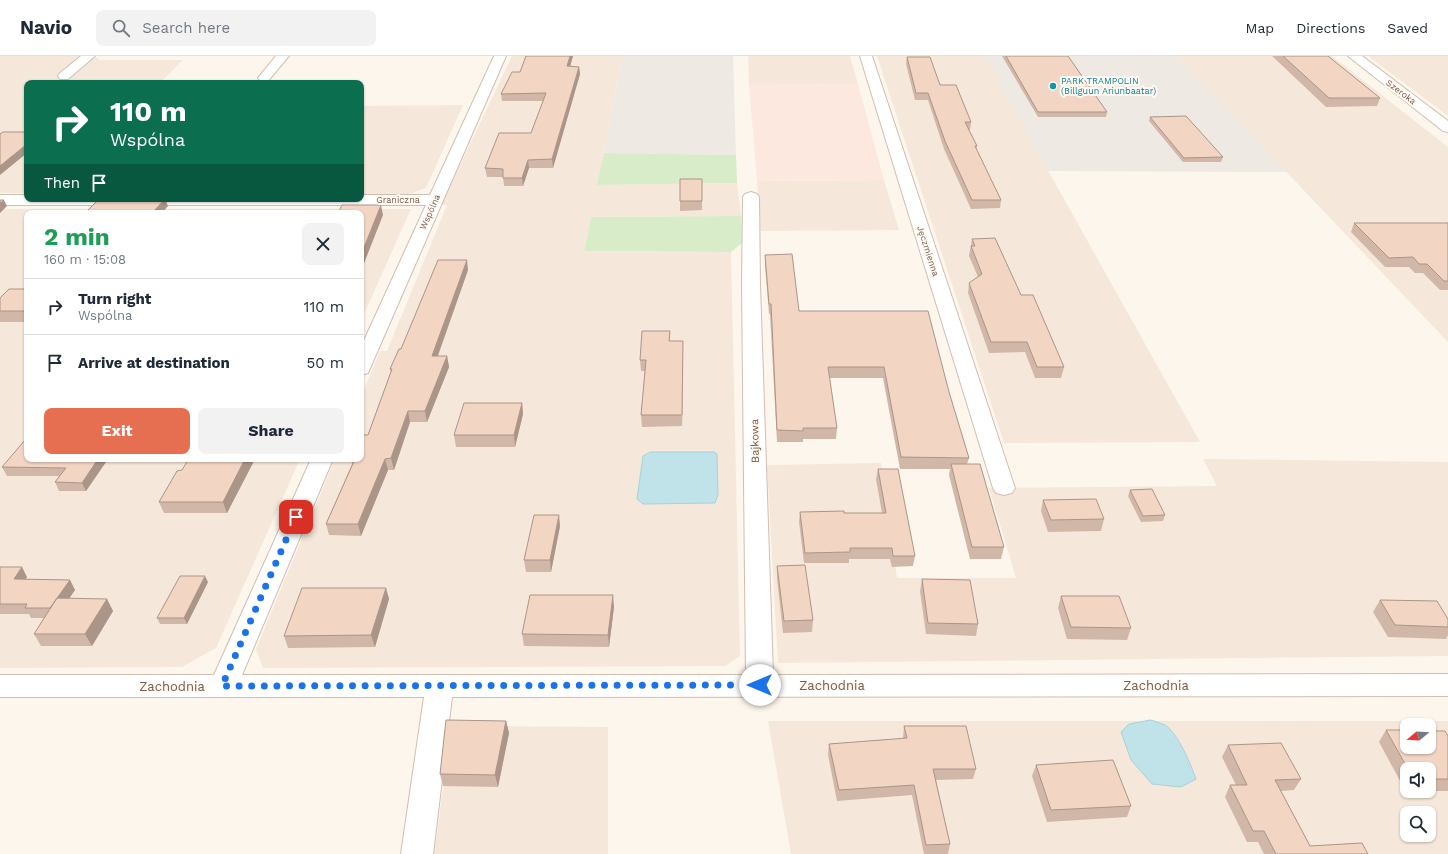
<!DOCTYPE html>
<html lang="en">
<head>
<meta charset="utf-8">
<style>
  body { margin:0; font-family:"Work Sans",sans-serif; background:#f2f2f3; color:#1f2937; height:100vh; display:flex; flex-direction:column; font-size:15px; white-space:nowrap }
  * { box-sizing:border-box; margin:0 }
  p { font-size:13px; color:#747a83 }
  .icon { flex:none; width:22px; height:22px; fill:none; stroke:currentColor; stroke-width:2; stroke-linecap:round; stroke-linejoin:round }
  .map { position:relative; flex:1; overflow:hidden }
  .drawer { position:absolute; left:24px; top:154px; width:340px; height:252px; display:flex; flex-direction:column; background:#fff; border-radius:8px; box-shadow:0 1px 3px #0004 }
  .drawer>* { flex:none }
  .guide { position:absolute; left:24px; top:24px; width:340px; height:122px; border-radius:8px; box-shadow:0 1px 3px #0004; background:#0b6e4f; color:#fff; overflow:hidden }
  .needle { width:26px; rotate:252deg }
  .fabs { position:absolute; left:1400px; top:662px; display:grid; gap:8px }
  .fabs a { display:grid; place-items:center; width:36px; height:36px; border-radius:8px; background:#fff; box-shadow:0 1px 3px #0004; font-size:20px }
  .pin { position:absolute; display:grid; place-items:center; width:34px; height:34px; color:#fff; margin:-17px; border-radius:8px; box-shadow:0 2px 6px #0006 }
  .me { position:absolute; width:44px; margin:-22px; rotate:270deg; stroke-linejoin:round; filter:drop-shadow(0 0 3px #0008) }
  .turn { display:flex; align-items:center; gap:14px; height:84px; padding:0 20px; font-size:18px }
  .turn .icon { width:52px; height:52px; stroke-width:2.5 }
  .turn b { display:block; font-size:28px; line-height:34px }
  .then { display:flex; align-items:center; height:38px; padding:0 20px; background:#0003; gap:8px; font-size:15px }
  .round { display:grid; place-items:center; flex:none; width:42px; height:42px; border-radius:8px; background:#f2f2f3 }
  .summary { display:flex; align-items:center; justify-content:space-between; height:68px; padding:0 20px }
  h1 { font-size:24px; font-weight:700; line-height:30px; color:#1e9e55 }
  .cta { display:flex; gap:8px; margin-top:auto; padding:8px 20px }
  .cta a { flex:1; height:46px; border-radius:8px; background:#e76f51; color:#fff; font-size:16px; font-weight:700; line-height:46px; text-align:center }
  .cta a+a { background:#f2f2f3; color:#1f2937 }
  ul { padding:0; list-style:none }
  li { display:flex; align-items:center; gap:12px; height:56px; padding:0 20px; border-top:1px solid #e0e1e3 }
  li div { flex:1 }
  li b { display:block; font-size:15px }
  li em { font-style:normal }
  header { display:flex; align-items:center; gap:24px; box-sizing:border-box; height:56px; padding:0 20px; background:#fff; border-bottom:1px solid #e0e1e3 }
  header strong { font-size:19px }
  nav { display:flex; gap:22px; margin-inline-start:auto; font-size:14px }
  .search { width:280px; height:36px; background:#f2f2f3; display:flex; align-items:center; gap:10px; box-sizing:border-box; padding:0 14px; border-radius:8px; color:#747a83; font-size:15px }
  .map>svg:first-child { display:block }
  .residential { fill:#f5e8da; fill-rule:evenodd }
  .commercial { fill:#fde8e0 }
  .industrial { fill:#efe9e4 }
  .green { fill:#d8ecc9 }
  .water { fill:#bfe3e8; stroke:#a5d3da }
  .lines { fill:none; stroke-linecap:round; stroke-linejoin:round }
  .minor-casing { stroke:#d1beb0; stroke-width:2 }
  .minor { fill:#fff; fill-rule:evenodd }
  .wall { fill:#d1b7a8 }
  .shaded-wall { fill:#aa9588 }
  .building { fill:#f3d5c3; stroke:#aa9588 }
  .route { stroke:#1a73e8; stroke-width:7; stroke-dasharray:0 12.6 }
  .culture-dot { fill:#0f9aa8; stroke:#fffaf3; stroke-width:1.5 }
  .labels { text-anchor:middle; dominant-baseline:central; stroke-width:4; stroke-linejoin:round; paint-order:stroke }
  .far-culture-label { font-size:9px; fill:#0d838f; stroke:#fffaf3; text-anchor:start }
  .far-street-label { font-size:9px; fill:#7a5c4d; stroke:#fffaf3 }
  .street-label { font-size:11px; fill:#7a5c4d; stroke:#fffaf3 }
  .near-street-label { font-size:13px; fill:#7a5c4d; stroke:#fffaf3 }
</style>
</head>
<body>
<header>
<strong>Navio</strong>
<div class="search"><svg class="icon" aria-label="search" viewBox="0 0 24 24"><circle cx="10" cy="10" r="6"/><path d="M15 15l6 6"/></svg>Search here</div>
<nav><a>Map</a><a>Directions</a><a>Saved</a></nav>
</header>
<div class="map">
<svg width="1448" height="798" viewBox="0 0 1448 798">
  <rect width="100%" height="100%" fill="#fdf6ec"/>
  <path class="residential" d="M0,0H79L77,2H98L99,4H183L160,27H27V137H0Z
    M512,0H622L598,129L737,127L741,160L591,161L584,195L731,196L740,600L725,610L263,612L256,593L335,403H361V341L380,295H387L447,149H441Z
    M748,0H850L858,28L749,29Z
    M877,0H984L1200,386L1004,387Z
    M1176,0H1332L1448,91V286Z
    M1368,0H1448V60Z
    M463,49L426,132L410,138H361V50Z
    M884,124L899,174L760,175L757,125Z
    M0,153H411L361,265V157H27V403H300L216,592L182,611L0,612Z
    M1203,403L1448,406V600L778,607L767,409L881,407L897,522H1016L989,432L1217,430Z
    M768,665H1448V798H791ZM1407,669H1429V691H1407ZM1407,713H1429V735H1407ZM1407,757H1429V779H1407Z
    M452,670L608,671V798H434Z"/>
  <path class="commercial" d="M858,28L884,124L757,125L749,29Z"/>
  <path class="industrial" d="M622,0H733L736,99L604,97Z
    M984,0H1176L1287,116L1048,115Z"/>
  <path class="green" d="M604,97L736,99L737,127L597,129Z
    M741,160L742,187L731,196L584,195L591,161Z"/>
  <path class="water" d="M650,396H714L717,398L718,439L715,447L643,448L637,443L643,400Z
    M1150,664C1155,665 1160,667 1165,669C1178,677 1191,709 1196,723L1181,731L1152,728L1131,704L1121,676L1129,668Z"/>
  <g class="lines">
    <g class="minor-casing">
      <path id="minor" d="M81,0H95L68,23H60L58,20L60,17Z
        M276,0H289L268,25H260L258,22Z
        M494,0H506L368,317L361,319V291L426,149H0V139H27V143H361V139H430Z
        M860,0H872L1015,432L1012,437L1004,439L996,437L993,432Z
        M1348,0H1362L1448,65V76L1443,75Z
        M751,136L757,138L759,141L760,229L773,619L1448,618V640L452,641L433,798H401L424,641H0V619H214L311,403H333L242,619H746L742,229L743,141L745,138Z"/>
    </g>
    <use href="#minor" class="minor"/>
  </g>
  <path class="wall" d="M526,0H573L570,10L579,11L580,18L553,112H529L523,130H504L503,121H487L485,112L531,77L543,45H502L501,38L520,16Z
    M1002,0H1068L1107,56L1106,61H1038Z
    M1272,0H1328L1380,42L1377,50L1326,51Z
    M907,1L940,29L971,66L970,74H969L977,90L976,93L1001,144L1000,152L971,153L944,93L928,44H915L906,8Z
    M1150,61L1223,101L1221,106H1183L1149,65Z
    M702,123V154L680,155V145Z
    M1354,167H1448V234H1440L1423,217H1415L1409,211H1385L1351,176Z
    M972,183L1021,239L1064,311L1061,322H1035L1025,296L989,297L968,237L969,227L978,221L969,200Z
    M765,199L799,255L949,336L969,402L967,408L1004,491L1001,503H970L949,419L950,413H900L883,322H829L837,372L836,383H803V386H777L770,258H769L765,209Z
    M468,214L438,300H447L449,311L427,366H410L394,414H388L361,480L329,479L326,468L352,408L351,403L368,379L391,317L390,313L401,293Z
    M27,233V266H0V242Z
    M670,275V285H683L682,370L642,371L641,359L645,315H641L640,304Z
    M522,347L523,358L515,391H456L454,379Z
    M27,403H108L86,435H59L55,426L59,420H7L2,411Z
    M213,403H255L227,457H164L159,446L182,414L213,404Z
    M878,413L915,500L913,510L892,511L890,503H849V507H804L799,466L800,456L844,457H882L876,423Z
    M1130,434L1165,459L1163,465L1141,466L1128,440Z
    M1043,444L1104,463L1101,475L1048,476L1041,455Z
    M560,470L551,516H526L524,504Z
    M777,510L813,564L812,576L783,577L777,522Z
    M0,511L27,521L26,523L70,524L75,534L69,543H107L113,555L92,590H41L34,578L44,562H31L29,558H0Z
    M922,523L978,568L976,580L926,578L920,535Z
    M208,526L187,568H160L157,562Z
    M386,532L389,543L375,591L288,592L284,580Z
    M1061,540L1131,572L1127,584L1067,583L1058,552Z
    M1380,544L1448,563V579L1446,583L1388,581L1373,556Z
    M614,551L609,591L524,590L522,578Z
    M506,665L509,677L498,731L443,730L440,718Z
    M904,670L976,713L973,723L936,724L950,788L948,798H924L912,739L837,745L828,699L829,688L903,683Z
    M1386,674L1448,680V735H1429V713H1407V734H1405L1379,686Z
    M1228,689L1301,723L1294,734L1281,735L1310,790L1368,798H1264L1258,786H1247L1225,741L1230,729H1236L1222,701Z
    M1036,709L1131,750L1127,761L1047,766L1032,720Z"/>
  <path class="shaded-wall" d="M570,0H573L568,18L567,10Z
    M579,11L580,18L553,112L552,103Z
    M27,88V97L0,119V110Z
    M528,104L529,112L523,130L522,122Z
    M165,143L168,150L162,157H152Z
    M4,144L7,150L0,157V147Z
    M381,149L383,159L361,215V199Z
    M467,204L468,214L434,310L432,300Z
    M683,285V296L682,370V359Z
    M447,300L449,311L427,366L425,355Z
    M522,347L523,358L515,391L514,379Z
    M408,355L410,366L394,414L391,402Z
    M98,403H108L86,435L82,427Z
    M245,403H255L227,457L223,446Z
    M385,403L388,414L361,480L358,468Z
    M559,459L560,470L551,516L550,504Z
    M22,511L27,521L19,532L14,523Z
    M205,520L208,526L187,568L184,562Z
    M70,524L75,534L55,562L50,552Z
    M386,532L389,543L375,591L371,579Z
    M613,539L614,551L609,591L608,579Z
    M107,543L113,555L92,590L85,578Z
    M506,665L509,677L498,731L495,719Z"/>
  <path class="building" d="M526,0H570L567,10L579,11L552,103L528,104L522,122H503V113L485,112L499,77H531L546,37L501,38L512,16H520Z
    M1006,0H1068L1107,56H1038Z
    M1283,0H1328L1380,42H1329Z
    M907,1H930L940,29H956L971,66H965L977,90H975L1001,144H972L945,85L928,37H916Z
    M1186,60L1223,101L1184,102L1150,61Z
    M3,76H27V88L0,110V78Z
    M680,123H702V145H680Z
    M99,143H165L152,157H85Z
    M0,144H4L0,147Z
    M342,149H381L361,199V157H338Z
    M1354,167H1448V225H1444L1427,208H1419L1413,201L1389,202Z
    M995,182L1021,239H1033L1064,311H1037L1027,286H991L969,227L982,218L971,190H975L972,183Z
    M792,198L799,255H928L949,336L969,402L901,401L884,311H828L837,372H803V375L777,374L771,248H769L765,199Z
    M438,204H467L432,300H447L425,355H408L391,402L385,403L358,468H326L355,403H361V379H368L392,313H390L399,293H401Z
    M9,233H27V255H0V242Z
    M642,275H670L669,285H683L682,359H641L646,304H640Z
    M464,347H522L514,379H454Z
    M25,384H27V403H98L82,427L55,426L66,412L2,411Z
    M213,403H245L223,446H159L177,415L182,414L188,404H213Z
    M951,408H980L1004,491H972Z
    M878,413H898L915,500H893L892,492H850V496L805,497L800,456L844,455V457H886Z
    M1152,433L1165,459L1143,460L1130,434Z
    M1096,443L1104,463L1051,464L1043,444Z
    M534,459H559L550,504H524Z
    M805,509L813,564L784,565L777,510Z
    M0,511H22L14,523L70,524L50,552H25L27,548H0Z
    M180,520H205L184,562H157Z
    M922,523L970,524L978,568L928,567Z
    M302,532H386L371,579L284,580Z
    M530,539H613L608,579L522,578Z
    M1061,540H1119L1131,572L1071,571Z
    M57,542L107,543L85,578H34Z
    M1380,544L1437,545L1448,563V571L1395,569Z
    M446,664L506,665L495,719L440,718Z
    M904,670H966L976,713H933L950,788L926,789L914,729L839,734L829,688L907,682Z
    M1386,674H1407V691H1429V675H1445L1448,680V723H1429V713H1408Z
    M1281,687L1301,723L1275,724L1310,790L1362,787L1368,798H1276L1264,775H1253L1230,729H1247L1228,689Z
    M1113,704L1131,750L1051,754L1036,709Z"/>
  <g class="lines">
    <path class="route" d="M296,461L222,630L760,629"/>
  </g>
  <circle class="culture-dot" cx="1053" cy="30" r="4"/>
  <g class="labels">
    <g class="far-culture-label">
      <text x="1061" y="25">PARK TRAMPOLIN<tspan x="1061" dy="10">(Billguun Ariunbaatar)</tspan></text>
    </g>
    <g class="far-street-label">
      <text transform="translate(1401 36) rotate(37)">Szeroka</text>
      <text x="398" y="144">Graniczna</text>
      <text transform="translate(430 156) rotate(-66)">Wspólna</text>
      <text transform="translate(928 195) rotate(72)">Jęczmienna</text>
    </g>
    <g class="street-label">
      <text transform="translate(755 385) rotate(-91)">Bajkowa</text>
    </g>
    <g class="near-street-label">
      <text x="832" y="629">Zachodnia</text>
      <text x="1156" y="629">Zachodnia</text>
      <text x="172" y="630">Zachodnia</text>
    </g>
  </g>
</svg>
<div class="fabs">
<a><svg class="needle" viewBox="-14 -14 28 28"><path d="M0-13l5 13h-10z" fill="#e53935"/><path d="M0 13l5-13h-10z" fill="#747a83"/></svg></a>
<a><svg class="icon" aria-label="sound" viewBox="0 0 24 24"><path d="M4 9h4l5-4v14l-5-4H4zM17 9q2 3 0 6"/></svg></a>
<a><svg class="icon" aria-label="search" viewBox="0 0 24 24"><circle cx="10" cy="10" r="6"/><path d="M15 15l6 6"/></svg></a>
</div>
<div class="pin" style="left:296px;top:461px;background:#d93025"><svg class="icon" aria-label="arrive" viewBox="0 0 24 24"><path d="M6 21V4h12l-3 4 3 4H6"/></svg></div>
<svg class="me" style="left:760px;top:629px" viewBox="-20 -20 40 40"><circle r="19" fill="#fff"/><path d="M0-13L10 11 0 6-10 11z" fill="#1a73e8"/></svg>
<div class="guide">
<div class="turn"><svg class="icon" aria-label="right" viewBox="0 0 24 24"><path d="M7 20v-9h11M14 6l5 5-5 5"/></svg><div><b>110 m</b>Wspólna</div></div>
<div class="then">Then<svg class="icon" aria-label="arrive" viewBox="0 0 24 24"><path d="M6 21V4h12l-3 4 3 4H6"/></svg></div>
</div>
<section class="drawer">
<div class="summary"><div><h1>2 min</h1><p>160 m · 15:08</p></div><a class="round"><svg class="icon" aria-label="close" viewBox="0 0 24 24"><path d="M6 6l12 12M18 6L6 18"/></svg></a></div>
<ul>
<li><svg class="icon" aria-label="right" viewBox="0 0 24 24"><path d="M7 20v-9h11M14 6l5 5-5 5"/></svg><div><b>Turn right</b><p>Wspólna</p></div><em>110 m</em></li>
<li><svg class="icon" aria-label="arrive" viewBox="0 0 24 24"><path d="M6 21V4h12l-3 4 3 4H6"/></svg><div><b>Arrive at destination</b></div><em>50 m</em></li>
</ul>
<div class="cta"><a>Exit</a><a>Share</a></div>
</section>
</div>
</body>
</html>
